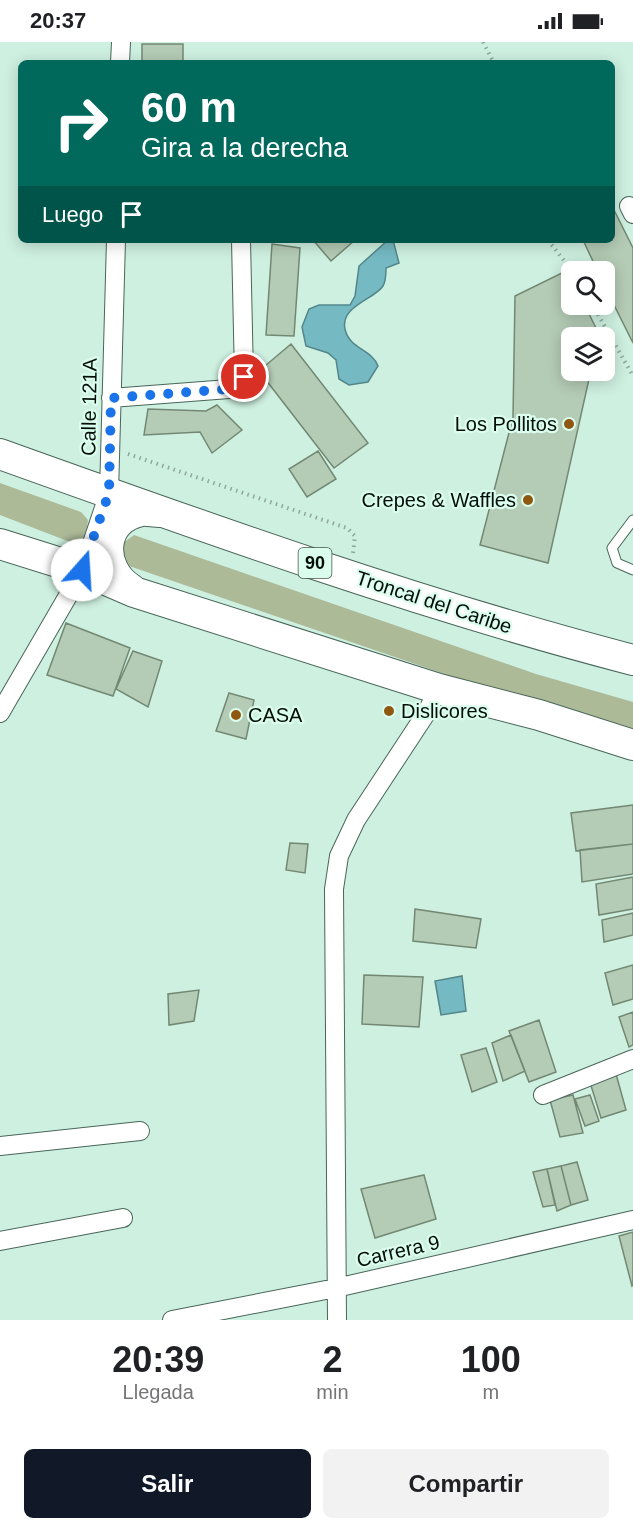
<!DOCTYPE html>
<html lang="es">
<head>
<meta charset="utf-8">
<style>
  body { margin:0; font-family:Arial,sans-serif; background:#f2f2f2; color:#202124; height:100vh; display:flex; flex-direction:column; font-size:22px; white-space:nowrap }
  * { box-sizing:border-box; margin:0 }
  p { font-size:20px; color:#757577 }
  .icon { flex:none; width:33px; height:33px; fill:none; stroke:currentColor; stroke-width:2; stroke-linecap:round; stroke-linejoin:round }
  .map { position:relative; height:1278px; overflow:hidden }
  .details { display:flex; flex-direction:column; background:#fff; flex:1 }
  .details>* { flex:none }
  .top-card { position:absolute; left:18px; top:18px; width:597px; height:183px; border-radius:9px; box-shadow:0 3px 15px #0003; background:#00695c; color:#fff; overflow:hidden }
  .tools { position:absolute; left:561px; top:219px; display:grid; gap:12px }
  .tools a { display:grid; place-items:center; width:54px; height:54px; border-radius:9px; background:#fff; box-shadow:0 3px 15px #0003; font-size:30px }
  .pin { position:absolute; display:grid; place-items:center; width:51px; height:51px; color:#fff; margin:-26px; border:3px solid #fff; border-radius:50%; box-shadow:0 2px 6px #0007 }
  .me { position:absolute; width:66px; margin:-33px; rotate:19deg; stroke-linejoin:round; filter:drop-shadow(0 0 4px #0008) }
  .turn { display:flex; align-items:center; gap:21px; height:126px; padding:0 24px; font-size:27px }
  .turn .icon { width:78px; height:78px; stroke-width:2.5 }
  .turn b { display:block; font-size:42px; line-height:51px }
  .then { display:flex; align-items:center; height:57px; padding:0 24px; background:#0003; gap:12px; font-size:22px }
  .eta { display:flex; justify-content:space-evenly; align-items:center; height:102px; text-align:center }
  .eta b { font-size:36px; font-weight:700; line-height:42px }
  .cta { display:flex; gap:12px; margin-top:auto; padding:12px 24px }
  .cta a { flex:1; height:69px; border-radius:9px; background:#111827; color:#fff; font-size:24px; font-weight:700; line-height:69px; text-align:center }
  .cta a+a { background:#f2f2f2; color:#202124 }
  .status { display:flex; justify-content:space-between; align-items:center; height:42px; padding:0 30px; background:#fff; direction:ltr }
  .status svg { height:16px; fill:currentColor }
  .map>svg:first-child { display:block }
  .green { fill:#acba98 }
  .water { fill:#75b9c2; stroke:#53868a; stroke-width:1.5 }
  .building { fill:#b4cbb5; stroke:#738873; stroke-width:1.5 }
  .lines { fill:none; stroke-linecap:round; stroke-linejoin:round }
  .service-casing { stroke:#486659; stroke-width:11 }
  .minor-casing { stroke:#486659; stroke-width:20 }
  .trunk-casing { stroke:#486659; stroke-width:32 }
  .path { stroke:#8ea99c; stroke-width:4; stroke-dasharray:1.5 4.5; stroke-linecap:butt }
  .service { stroke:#fff; stroke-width:9 }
  .minor { stroke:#fff; stroke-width:18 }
  .trunk { stroke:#fff; stroke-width:30 }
  .route { stroke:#1a73e8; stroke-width:10; stroke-dasharray:0 18 }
  .poi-dot { fill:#8f570f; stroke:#dbfdee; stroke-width:2 }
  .labels { text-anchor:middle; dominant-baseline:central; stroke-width:4.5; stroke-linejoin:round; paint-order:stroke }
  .shield { fill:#dbfdee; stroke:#44564e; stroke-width:1.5 }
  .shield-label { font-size:18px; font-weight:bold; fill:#040e09 }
  .street-label { font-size:20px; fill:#040e09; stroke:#dbfdee }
  .poi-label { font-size:20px; fill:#040e09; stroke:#dbfdee; text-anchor:end }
</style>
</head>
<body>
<div class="status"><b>20:37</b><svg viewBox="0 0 49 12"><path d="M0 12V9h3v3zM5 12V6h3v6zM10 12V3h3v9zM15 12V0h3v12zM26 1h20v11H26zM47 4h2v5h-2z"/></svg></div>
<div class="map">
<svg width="633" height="1278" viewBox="0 0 633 1278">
  <rect width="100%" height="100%" fill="#cef0e0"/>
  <path class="green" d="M0,441L81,470L88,478L86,494L76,500H70L0,473Z
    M134,493L536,632L633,660V687L526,660L129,524L124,520L123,501Z"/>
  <path class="water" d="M388,198H393L399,221L386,226C386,232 386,239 383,244C375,257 340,264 345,287C349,307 372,307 378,324L368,340L349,343L339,337L336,318L328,311L306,304L302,285L309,267L319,263H350L355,254L359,224Z
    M462,934L466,969L441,973L435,939Z"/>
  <path class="building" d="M142,2H183V21H142Z
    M612,164L633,206V301L604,243V230H598L583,198H612Z
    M313,198H355L331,219Z
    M272,202L300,206L294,294L266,293Z
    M568,228L572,236V262H584L599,292L598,296H572V328H591L548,521L480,503L513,375L515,254Z
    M291,302L368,401L334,426L259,329Z
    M217,363L242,388L212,411L200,390L144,393L148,367L206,369Z
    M318,409L336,437L307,455L289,427Z
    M66,581L130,606L113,654L47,633Z
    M133,609L162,619L148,665L116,647Z
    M229,651L254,658L246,697L216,689Z
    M633,763V802L576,809L571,771Z
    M290,801L308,802L305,831L286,828Z
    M633,802V832L582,840L580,808Z
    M633,835V867L599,873L596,842Z
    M415,867L481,877L476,906L413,899Z
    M633,871V893L604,900L602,878Z
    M633,923V957L613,963L605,931Z
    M364,933L423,935L419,985L362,982Z
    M199,948L194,979L169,983L168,952Z
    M633,970V1003L629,1005L619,975Z
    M539,978L556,1030L529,1040L509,989Z
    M511,993L525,1029L503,1039L492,1001Z
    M486,1006L497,1040L472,1050L461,1013Z
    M616,1032L626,1068L601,1076L589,1037Z
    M573,1053L583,1091L560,1095L550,1058Z
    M590,1053L599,1079L585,1084L575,1057Z
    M577,1120L588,1158L571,1163L561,1124Z
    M561,1124L571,1163L557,1169L547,1127Z
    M547,1127L555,1163L543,1165L533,1130Z
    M424,1133L436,1177L375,1196L361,1147Z
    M633,1190V1243L632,1244L619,1194Z"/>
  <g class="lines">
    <g class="service-casing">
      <path id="service" d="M633,478L612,506L617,521L633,528"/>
    </g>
    <g class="minor-casing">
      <path id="minor" d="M120,21L121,0
        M629,164L633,172
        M111,356L229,347L241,343L244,335L241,198
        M0,671L83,528L109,451L116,198
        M543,1053L633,1017
        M0,1104L140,1089
        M0,1199L123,1176
        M172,1278L336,1246L633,1178
        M337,1278L334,847L339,814L356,778L425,673L439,647"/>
    </g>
    <g class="trunk-casing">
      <path id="trunk" d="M0,412C209,487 418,562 633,618
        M0,502L83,528L134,550L439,647L539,673L633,703
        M131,547C99,527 99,478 141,469C146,468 154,470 159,470"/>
    </g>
    <path class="path" d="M483,0L494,21
      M548,198L573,230
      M592,262L633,334
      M128,412L347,486L355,494L353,511"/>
    <use href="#service" class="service"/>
    <use href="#minor" class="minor"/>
    <use href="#trunk" class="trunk"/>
  </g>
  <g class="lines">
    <path class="route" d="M82,528L109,451L111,356L229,347L241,343L244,335"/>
  </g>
  <g class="poi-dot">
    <circle cx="569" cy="382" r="6"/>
    <circle cx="528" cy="458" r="6"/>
    <circle cx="389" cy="669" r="6"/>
    <circle cx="236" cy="673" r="6"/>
  </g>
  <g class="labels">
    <rect class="shield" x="298.5" y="506" width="33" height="30" rx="4.5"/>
    <g class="shield-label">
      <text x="315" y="521">90</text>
    </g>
    <g class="street-label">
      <text transform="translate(89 365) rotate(-89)">Calle 121A</text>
      <text transform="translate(434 560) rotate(18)">Troncal del Caribe</text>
      <text transform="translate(398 1209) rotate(-13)">Carrera 9</text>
    </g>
    <g class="poi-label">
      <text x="557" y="382">Los Pollitos</text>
      <text x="516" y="458">Crepes &amp; Waffles</text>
      <text x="401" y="669" text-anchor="start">Dislicores</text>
      <text x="248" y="673" text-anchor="start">CASA</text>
    </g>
  </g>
</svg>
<div class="tools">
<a><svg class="icon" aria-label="search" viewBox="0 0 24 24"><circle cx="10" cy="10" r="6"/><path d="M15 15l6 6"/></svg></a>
<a><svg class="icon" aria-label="layers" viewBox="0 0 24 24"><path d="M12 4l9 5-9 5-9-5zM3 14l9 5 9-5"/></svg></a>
</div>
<div class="pin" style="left:244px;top:335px;background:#d93025"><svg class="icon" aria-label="arrive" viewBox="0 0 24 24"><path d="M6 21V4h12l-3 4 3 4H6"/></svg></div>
<svg class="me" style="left:82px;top:528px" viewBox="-20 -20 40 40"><circle r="19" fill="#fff"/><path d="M0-13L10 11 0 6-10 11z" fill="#1a73e8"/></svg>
<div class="top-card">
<div class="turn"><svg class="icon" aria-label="right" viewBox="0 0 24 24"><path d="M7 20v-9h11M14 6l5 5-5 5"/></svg><div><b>60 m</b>Gira a la derecha</div></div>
<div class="then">Luego<svg class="icon" aria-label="arrive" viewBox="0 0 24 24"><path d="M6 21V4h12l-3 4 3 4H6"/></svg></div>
</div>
</div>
<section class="details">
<div class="eta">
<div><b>20:39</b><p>Llegada</p></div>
<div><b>2</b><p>min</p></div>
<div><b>100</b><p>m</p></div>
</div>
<div class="cta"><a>Salir</a><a>Compartir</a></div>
</section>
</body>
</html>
